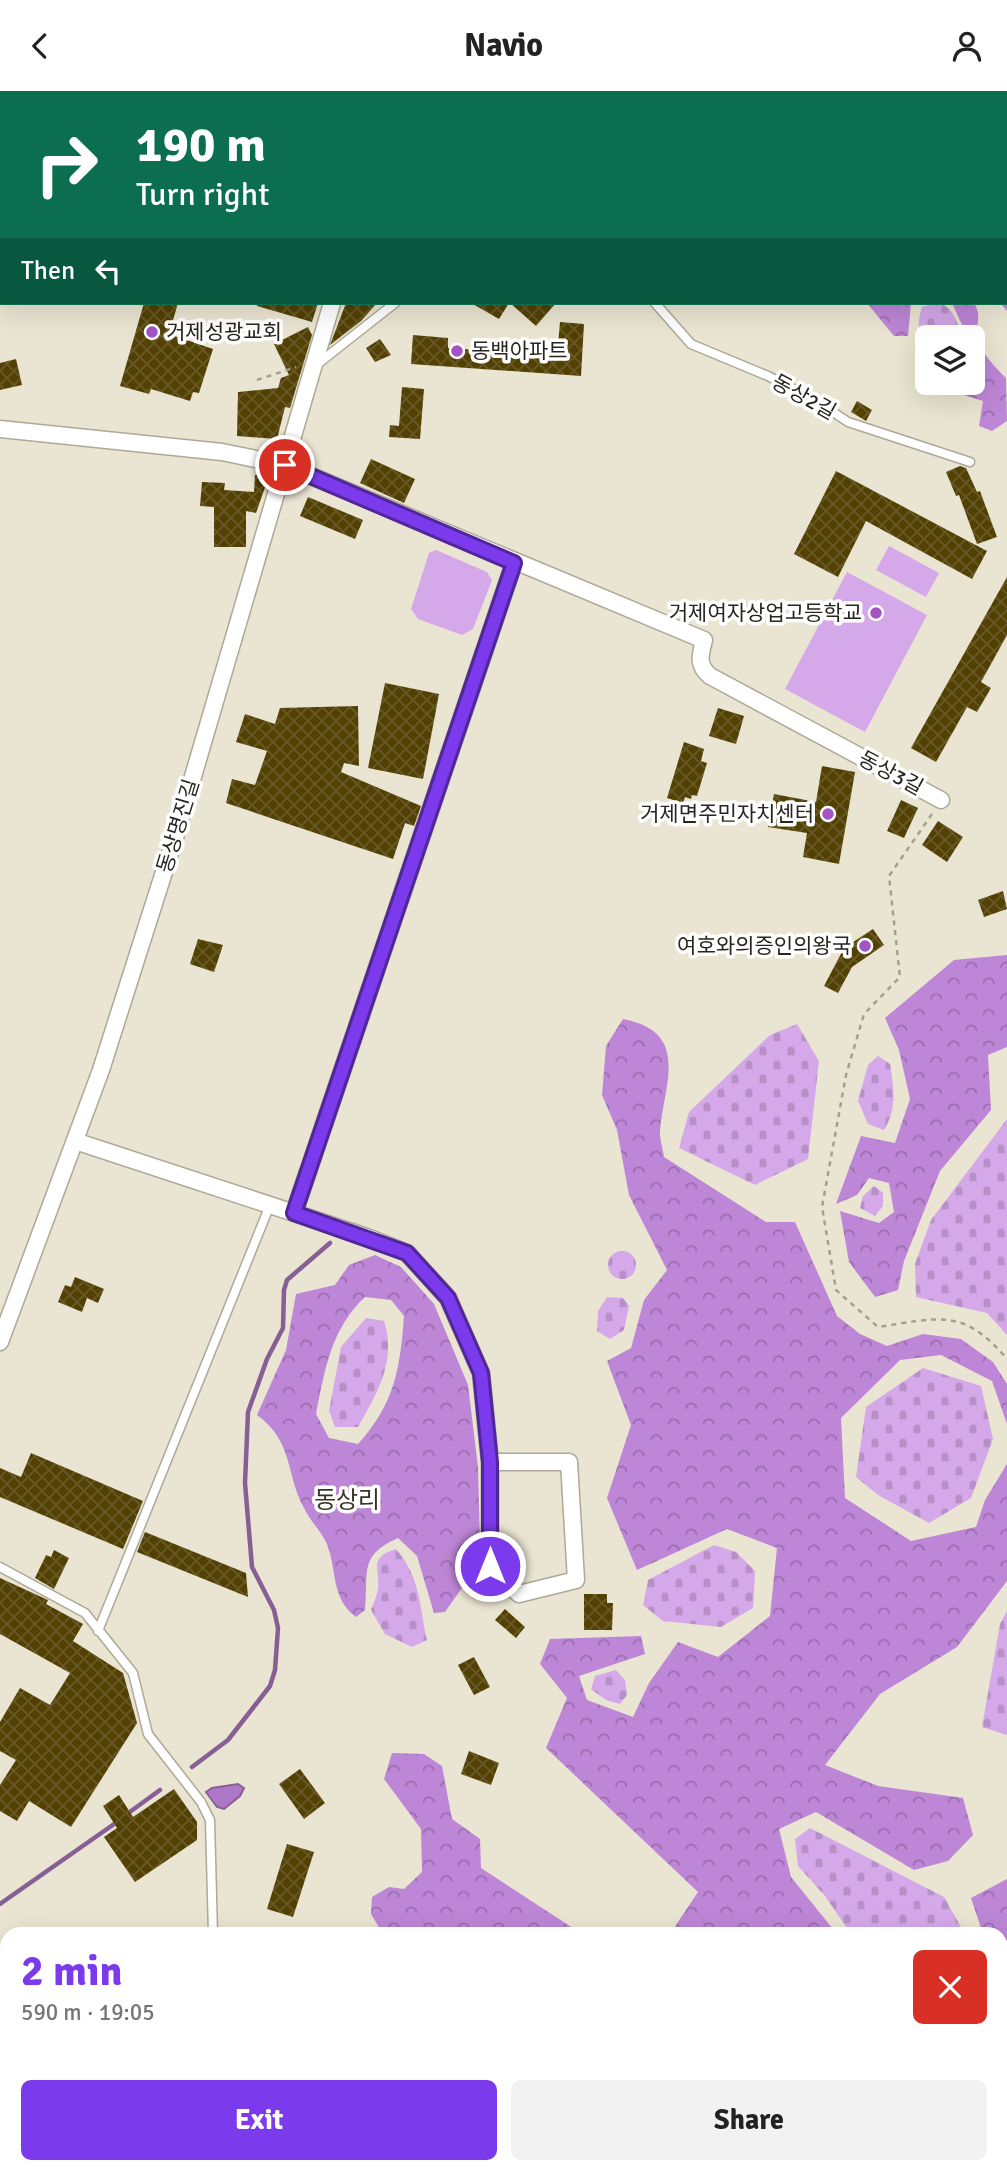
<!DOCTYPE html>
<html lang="en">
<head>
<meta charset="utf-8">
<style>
  body { margin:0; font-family:Signika,"Noto Sans KR",sans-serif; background:#f2f2f2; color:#222; height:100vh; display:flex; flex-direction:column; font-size:26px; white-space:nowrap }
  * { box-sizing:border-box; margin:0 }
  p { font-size:23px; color:#767676 }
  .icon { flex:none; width:38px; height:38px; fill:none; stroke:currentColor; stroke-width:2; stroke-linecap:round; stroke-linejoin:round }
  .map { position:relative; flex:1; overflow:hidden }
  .side { position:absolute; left:0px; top:1836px; width:1008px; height:247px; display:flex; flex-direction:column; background:#fff; border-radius:21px 21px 0 0; box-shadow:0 7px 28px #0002 }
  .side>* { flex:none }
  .banner { position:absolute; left:0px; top:0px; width:1008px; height:214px; box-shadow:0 7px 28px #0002; background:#0b6e4f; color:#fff; overflow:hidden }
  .tools { position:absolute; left:915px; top:234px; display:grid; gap:14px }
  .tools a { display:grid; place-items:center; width:70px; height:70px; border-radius:10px; background:#fff; box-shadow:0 7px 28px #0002; font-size:35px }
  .pin { position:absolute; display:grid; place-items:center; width:60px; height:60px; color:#fff; margin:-30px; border:4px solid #fff; border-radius:50%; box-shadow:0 2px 7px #0007 }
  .me { position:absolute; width:77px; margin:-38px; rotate:0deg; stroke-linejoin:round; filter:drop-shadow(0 0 5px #0008) }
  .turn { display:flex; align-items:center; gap:24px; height:147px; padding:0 21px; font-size:32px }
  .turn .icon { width:91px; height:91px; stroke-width:2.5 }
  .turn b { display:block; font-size:49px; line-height:60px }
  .then { display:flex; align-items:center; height:66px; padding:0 21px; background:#0003; gap:14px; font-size:26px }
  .round { display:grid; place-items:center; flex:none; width:74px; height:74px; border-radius:10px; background:#f2f2f2 }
  .head { display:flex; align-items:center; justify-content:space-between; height:119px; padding:0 21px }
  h1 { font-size:42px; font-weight:800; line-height:52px; color:#7c3aed }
  .action { display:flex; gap:14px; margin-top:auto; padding:14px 21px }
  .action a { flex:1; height:80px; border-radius:10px; background:#7c3aed; color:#fff; font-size:28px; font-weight:800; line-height:80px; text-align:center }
  .action a+a { background:#f2f2f2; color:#222 }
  header { display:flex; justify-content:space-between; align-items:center; height:91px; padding:0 21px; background:#fff; font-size:32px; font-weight:800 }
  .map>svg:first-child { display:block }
  .grass { fill:#d5a8ea }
  .forest { fill:url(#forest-crowns); fill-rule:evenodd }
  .cemetery { fill:url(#cemetery-stones) }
  .water { fill:#ae78c7; stroke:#865f94; stroke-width:2 }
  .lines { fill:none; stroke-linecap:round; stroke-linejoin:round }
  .stream { stroke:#865f94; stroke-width:4.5 }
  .building { fill:url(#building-cross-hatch) }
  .service-casing { stroke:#ada897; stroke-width:11 }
  .minor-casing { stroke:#ada897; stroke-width:19 }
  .path { stroke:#a49f91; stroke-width:2.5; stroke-dasharray:5 5; stroke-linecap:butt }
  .service { stroke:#fff; stroke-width:8 }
  .minor { stroke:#fff; stroke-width:16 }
  .route-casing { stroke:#51269a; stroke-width:18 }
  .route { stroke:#7c3aed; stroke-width:12 }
  .poi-dot { fill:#a353c4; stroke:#fff; stroke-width:2.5 }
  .labels { text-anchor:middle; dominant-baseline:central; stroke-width:7; stroke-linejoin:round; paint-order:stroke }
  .poi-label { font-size:21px; fill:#27251e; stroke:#fff; text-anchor:end }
  .street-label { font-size:21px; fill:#27251e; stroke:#fff }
  .quarter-label { font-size:24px; fill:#393426; stroke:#fff }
</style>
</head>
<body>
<header><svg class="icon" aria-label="back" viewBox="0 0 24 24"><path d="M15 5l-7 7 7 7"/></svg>Navio<svg class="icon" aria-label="person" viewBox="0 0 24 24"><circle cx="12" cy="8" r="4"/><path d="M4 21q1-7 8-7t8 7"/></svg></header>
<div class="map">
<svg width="1007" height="2081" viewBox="0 0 1007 2081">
  <defs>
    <pattern id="forest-crowns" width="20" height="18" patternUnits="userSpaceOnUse" patternTransform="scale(1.75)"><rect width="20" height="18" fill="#bd86d6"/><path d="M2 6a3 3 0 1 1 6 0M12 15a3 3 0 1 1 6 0" fill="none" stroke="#9a6dad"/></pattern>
    <pattern id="cemetery-stones" width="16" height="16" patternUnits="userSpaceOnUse" patternTransform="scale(1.75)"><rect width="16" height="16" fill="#d5a8ea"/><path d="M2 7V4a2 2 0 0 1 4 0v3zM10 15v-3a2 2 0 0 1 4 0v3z" fill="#b790c8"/></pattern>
    <pattern id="building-cross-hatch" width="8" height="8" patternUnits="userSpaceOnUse" patternTransform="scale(1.75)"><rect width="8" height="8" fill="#524103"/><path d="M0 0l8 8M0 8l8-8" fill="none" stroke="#685a28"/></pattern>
  </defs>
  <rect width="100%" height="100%" fill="#eae4d2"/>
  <path class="grass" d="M889,455L939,482L926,506L876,479Z
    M436,459L487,481L492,489L473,538L462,544L418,528L411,518L429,462Z
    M847,481L927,524L865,641L785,598Z"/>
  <path class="forest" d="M889,0H1007V220L1000,212H1006V2Z
    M867,212H911L908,245H894Z
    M952,212H974C982,225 976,231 977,245C979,260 996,277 1006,287L1007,330L992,340L979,335L983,310L954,301L956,292H973V247H968Z
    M1007,864V956L988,964L991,1019L940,1080L904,1170L898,1199L875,1206L849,1171L840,1120L879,1132L894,1121L889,1092L869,1087L857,1104L836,1113L861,1045L895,1052L910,1008L899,959L885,927L954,869Z
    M623,928C691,941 664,993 660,1039C659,1047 663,1057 664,1066L766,1131H795L837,1225L860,1243L887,1255L923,1243L961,1248L993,1271L1007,1293V1333L992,1290L941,1264L900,1269L841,1327L845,1407L911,1450L976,1436L985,1409L1007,1373V1490L957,1556L880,1603L825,1674L878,1695L963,1707L973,1744L948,1770L914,1779L816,1721L779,1738L791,1786L837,1843H670L698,1801L546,1657L567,1607L540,1573L550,1548L641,1545L645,1563L579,1585L587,1609L633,1626L649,1592L678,1551L718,1566L770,1525L777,1457L727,1438L637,1479L607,1407L631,1334L607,1270L631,1257L644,1209L667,1179L629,1104L617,1039L602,1004L606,955Z
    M375,1164L401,1176L434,1213L468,1294L478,1376L480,1452L476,1477L445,1521L434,1522L417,1465L398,1447C358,1465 369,1481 365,1519L356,1526C331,1508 337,1479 327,1453C321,1440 310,1430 304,1417C285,1382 294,1351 257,1324L286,1259L296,1203L335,1194L349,1174ZM365,1206L391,1209L404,1225C400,1278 395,1312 358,1353L329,1347L316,1323C325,1278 331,1238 365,1206Z
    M392,1662L424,1663L442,1675L452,1728L480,1748L481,1777L582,1843H383L371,1823L372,1806L389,1796L404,1798L422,1781L421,1738L384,1688Z
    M1007,1788V2081H331L334,2076H1001V1843H983L971,1807Z
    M123,2076H233L236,2081H126Z"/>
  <path class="cemetery" d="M934,212C953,212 957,231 962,247H928L927,261C919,243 916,235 922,216Z
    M797,933L819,970L808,1068L755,1094L679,1057L689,1021L770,944Z
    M878,965L890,973C894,998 897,1018 884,1039L868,1033L858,1010L868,974Z
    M1007,1028V1244L987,1222L916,1206L915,1173L931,1129Z
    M874,1095L883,1102V1115L875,1125L860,1117L863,1105Z
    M608 1174a14 14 0 1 1 28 0a14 14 0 1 1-28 0Z
    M607,1206L623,1207L629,1215L624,1239L610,1248L597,1240L598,1220Z
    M366,1227L384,1230C397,1269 377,1303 358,1336H335L329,1320L341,1256Z
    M923,1277L981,1295L993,1348L971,1407L929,1432L878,1404L856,1386L866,1316Z
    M714,1454L736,1461L755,1480L753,1517L721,1536L663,1530L643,1514L648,1489Z
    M396,1458C421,1487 419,1514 427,1549L412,1556L385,1543L371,1519C373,1513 377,1505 378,1498C380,1476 368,1467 396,1458Z
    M1007,1520V1644L982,1636L1000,1533Z
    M616,1579L625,1589L627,1604L620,1613L606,1609L591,1598L595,1585Z
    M810,1737L944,1806L965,1843H851L825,1805L798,1775L795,1748Z"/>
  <path class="water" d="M238,1693L244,1697L240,1705L224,1718L217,1716L206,1701L212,1697Z"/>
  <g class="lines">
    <path class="stream" d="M192,1676L228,1649L270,1595L275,1579L278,1537L274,1519L252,1476L245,1392L248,1321L267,1268L283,1237L284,1199L287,1189L330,1152
      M127,1723L160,1699
      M0,1813L117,1731"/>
  </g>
  <path class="building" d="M144,212H178L169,243L213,258L199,302L193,301L190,310L151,298L149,303L120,295Z
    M258,212H318L312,231L257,215Z
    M346,212H377L361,230L330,254Z
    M471,212H509L499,228Z
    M510,212H556L536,235Z
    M560,231L584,233L581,285L411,273L413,244L448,247V257L571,265L558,254Z
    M308,236L312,244L290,317L285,316L277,348L237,345L238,301L278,297L281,287L289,284L274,253Z
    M380,248L391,264L375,271L366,257Z
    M16,268L22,294L0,299V272Z
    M402,296L424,298L420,348L389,346L390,334L399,335Z
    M857,310L872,319L866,330L851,321Z
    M371,368L415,388L404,412L360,392Z
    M960,375L966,377L977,401L980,400L997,446L977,453L959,404L956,405L946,381Z
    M836,380L987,460L972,488L866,430L838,486L794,463Z
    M255,384L269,385L256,422L246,420V456H214V416L200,415L202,391L225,392L224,399L254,401Z
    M308,406L363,429L355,448L300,425Z
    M1007,486V544L981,591L991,597L977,621L967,616L936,671L911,657Z
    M385,592L439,603L423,688L368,677Z
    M358,615L359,675L344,672L341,681L421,715L414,735L405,732L393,768L226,712L232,688L255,694L267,660L236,651L245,623L275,633L280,617Z
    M718,617L744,625L736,653L709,645Z
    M684,651L704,658L701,670L707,672L697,705L692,704L691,708L685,706L683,712L667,707Z
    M822,675L855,681L839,773L803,766L807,742L768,736L774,703L816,711Z
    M901,709L918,717L904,747L887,740Z
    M938,730L963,746L947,771L922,754Z
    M1003,800L1007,818L984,826L978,809Z
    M873,838L884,854L852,876L838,902L824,895L844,857Z
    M198,848L223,854L214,881L190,873Z
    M75,1186L104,1198L98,1212L87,1207L82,1221L58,1211L65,1194L71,1196Z
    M31,1362L143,1410L123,1458L0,1406V1377L21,1386Z
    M145,1441L246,1482L248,1506L137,1461Z
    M54,1459L69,1467L54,1498L35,1487L46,1464L51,1466Z
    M0,1487L48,1509L46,1513L83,1533L73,1550L123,1582L137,1632L71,1736L29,1710L17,1730L0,1720V1694L16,1669L0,1660V1631L20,1597L50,1614L70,1582L0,1543Z
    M584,1503H607V1512H613L612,1539H584Z
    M505,1518L525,1536L516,1547L495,1529Z
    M474,1566L490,1596L474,1604L458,1574Z
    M469,1660L499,1672L491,1694L461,1683Z
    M300,1678L325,1712L304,1728L279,1693Z
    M174,1698L197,1731V1749L135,1791L104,1746L117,1737L103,1715L119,1704L133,1726Z
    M287,1753L314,1761L293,1826L267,1818Z"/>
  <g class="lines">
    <g class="service-casing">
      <path id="service" d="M523,2L524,0
        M593,2V0
        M655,212L691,253L768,285L815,309L848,331L970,371
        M315,275L395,212
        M0,1476L85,1522L133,1582L148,1643L201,1711L210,1729L213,1843
        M98,1540L270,1114"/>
    </g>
    <g class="minor-casing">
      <path id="minor" d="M343,2L346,0
        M387,2V0
        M0,185L2,184
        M0,338L222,361L285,374L704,549C700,565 697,574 710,585L941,709
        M75,1050L367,1146L407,1162L448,1207L481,1282L490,1371V1476L519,1503L576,1489L569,1371H490
        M294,1122L514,472
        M0,1251L101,979L177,740L332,212"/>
    </g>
    <path class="path" d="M257,289L296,276
      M932,723L889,785L900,886L864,923L846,984L822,1116L836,1199L878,1236C939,1227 963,1216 1007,1268"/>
    <use href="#service" class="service"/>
    <use href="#minor" class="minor"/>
  </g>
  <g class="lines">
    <g class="route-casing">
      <path id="route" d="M285,374L514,472L294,1122L407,1162L448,1207L481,1282L490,1371V1475"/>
    </g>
    <use href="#route" class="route"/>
  </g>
  <g class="poi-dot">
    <circle cx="152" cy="241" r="7"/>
    <circle cx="457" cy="260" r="7"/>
    <circle cx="876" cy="522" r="7"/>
    <circle cx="828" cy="723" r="7"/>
    <circle cx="865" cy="855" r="7"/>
  </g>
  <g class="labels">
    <g class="poi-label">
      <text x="166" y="241" text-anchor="start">거제성광교회</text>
      <text x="471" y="260" text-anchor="start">동백아파트</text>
      <text x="862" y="522">거제여자상업고등학교</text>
      <text x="814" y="723">거제면주민자치센터</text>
      <text x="851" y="855">여호와의증인의왕국</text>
    </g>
    <g class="street-label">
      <text transform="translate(804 306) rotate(29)">동상2길</text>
      <text transform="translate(891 682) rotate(28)">동상3길</text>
      <text transform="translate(178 735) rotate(-73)">동상명진길</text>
    </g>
    <g class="quarter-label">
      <text x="347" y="1409">동상리</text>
    </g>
  </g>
</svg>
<div class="tools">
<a><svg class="icon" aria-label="layers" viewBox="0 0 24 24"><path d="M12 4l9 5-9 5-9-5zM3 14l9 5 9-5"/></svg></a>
</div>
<div class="pin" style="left:285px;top:374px;background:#d93025"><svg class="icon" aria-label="arrive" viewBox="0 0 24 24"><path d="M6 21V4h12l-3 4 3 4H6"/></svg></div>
<svg class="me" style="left:490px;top:1475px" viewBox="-20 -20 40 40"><circle r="17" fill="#7c3aed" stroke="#fff" stroke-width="3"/><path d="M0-11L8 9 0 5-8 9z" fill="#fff"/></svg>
<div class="banner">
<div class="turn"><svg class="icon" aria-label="right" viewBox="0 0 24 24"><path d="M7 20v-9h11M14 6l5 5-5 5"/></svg><div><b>190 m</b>Turn right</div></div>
<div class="then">Then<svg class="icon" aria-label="left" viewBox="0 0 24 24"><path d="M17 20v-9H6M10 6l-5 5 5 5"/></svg></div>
</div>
<section class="side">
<div class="head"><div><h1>2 min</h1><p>590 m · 19:05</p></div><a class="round" style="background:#d93025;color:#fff"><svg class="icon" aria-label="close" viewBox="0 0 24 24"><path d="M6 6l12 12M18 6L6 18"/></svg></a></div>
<div class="action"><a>Exit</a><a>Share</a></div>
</section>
</div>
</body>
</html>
